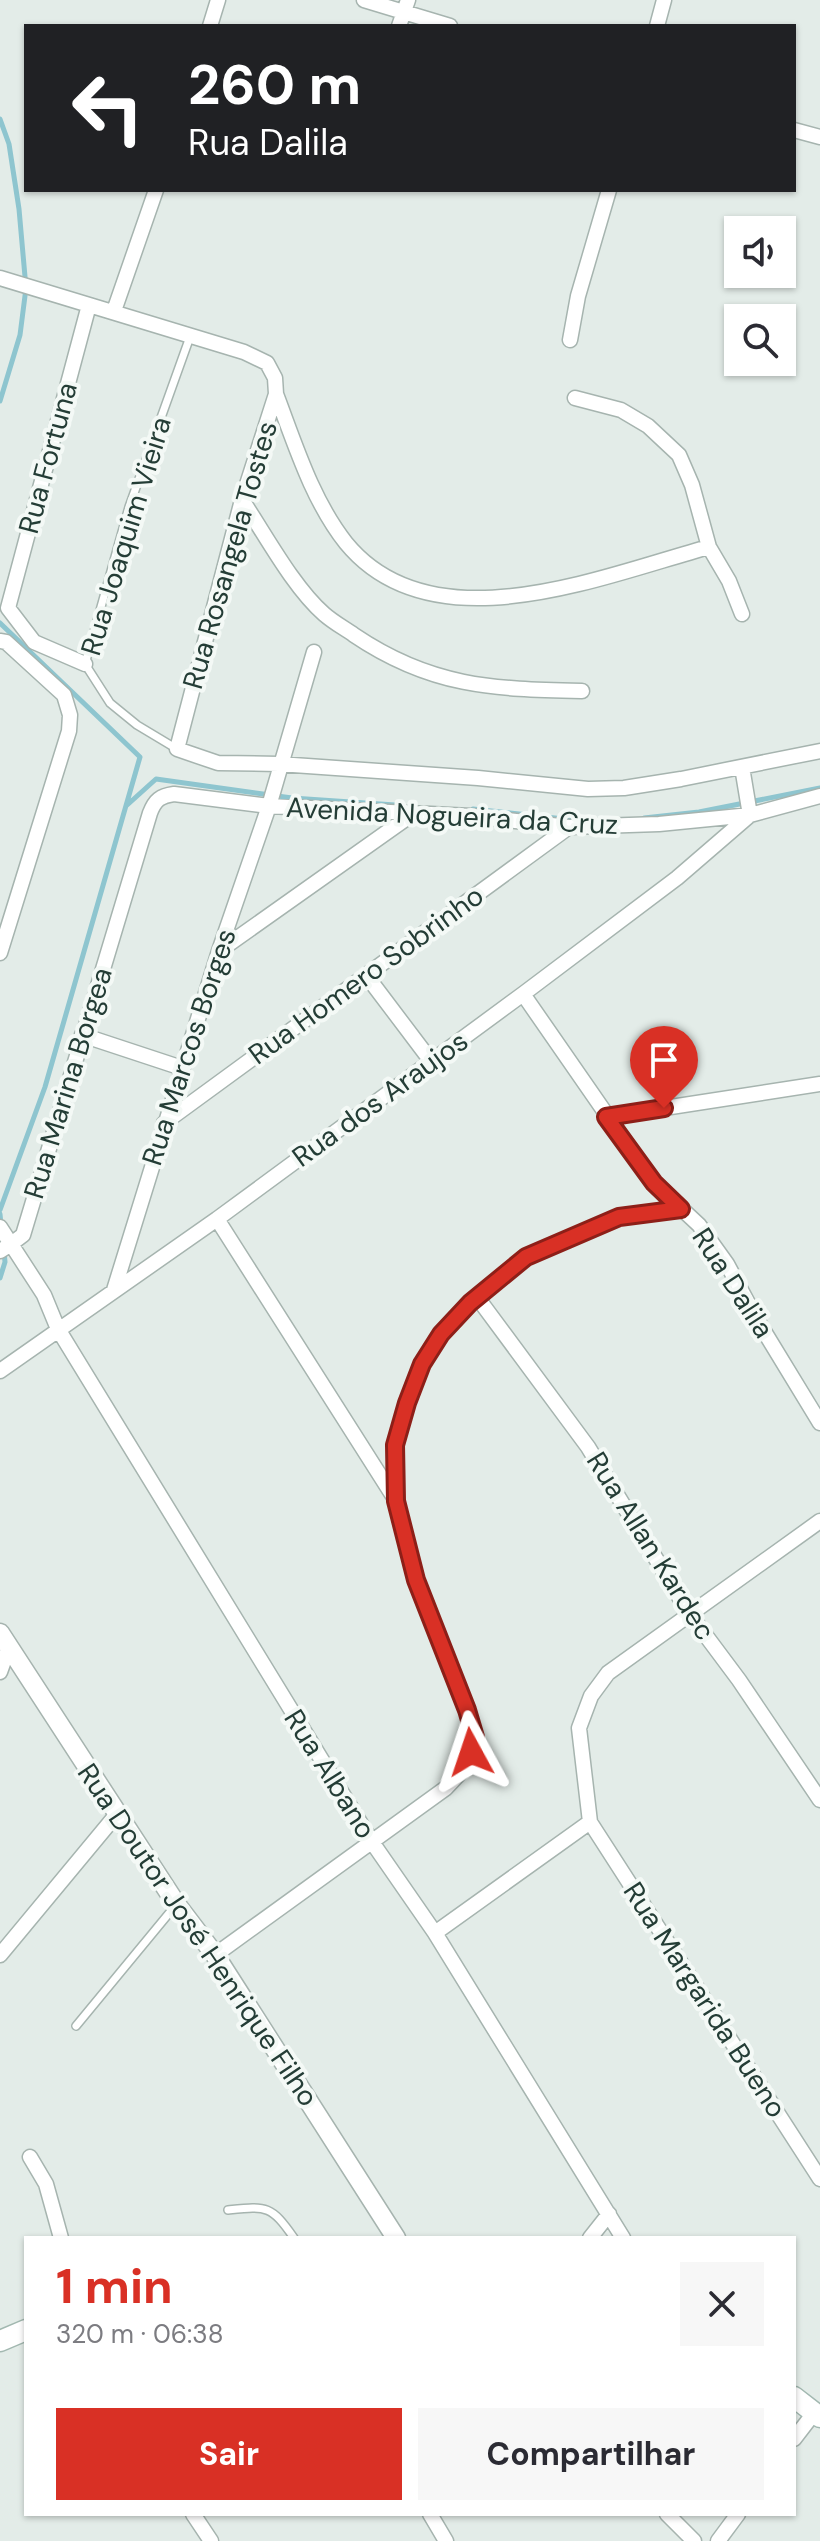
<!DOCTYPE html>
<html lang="pt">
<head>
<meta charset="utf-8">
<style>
  body { margin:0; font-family:"DM Sans",sans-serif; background:#f7f7f7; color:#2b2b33; height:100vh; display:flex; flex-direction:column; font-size:30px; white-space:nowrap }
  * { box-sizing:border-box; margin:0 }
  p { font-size:26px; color:#7c7c81 }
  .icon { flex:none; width:44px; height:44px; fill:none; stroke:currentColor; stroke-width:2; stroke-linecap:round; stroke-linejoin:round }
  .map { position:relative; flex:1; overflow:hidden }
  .panel { position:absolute; left:24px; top:2236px; width:772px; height:280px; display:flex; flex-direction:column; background:#fff; border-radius:0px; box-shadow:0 2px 6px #0004 }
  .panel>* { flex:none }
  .guide { position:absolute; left:24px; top:24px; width:772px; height:168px; border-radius:0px; box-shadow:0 2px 6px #0004; background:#202124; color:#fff; overflow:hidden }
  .tools { position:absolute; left:724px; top:216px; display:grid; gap:16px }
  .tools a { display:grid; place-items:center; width:72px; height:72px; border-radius:0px; background:#fff; box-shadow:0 2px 6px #0004; font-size:40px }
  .pin { position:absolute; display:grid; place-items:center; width:68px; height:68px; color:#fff; margin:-82px -34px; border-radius:50% 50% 50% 0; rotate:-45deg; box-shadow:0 0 8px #0007 }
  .pin .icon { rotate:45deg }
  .me { position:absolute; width:88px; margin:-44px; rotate:355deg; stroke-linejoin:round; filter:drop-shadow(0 0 6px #0008) }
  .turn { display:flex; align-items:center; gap:28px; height:168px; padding:0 32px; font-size:36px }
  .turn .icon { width:104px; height:104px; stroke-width:2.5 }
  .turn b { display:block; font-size:56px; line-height:68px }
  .round { display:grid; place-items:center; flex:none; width:84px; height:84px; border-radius:0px; background:#f7f7f7 }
  .headline { display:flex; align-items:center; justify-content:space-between; height:136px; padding:0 32px }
  h1 { font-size:48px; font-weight:700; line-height:60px; color:#d93025 }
  .action { display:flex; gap:16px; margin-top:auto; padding:16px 32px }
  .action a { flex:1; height:92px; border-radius:0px; background:#d93025; color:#fff; font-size:32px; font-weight:700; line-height:92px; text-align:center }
  .action a+a { background:#f7f7f7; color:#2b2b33 }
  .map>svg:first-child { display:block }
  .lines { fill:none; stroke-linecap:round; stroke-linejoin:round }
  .stream { stroke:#8ec5cf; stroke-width:5 }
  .service-casing { stroke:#a6b4af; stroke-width:10 }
  .minor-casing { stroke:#a6b4af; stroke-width:17 }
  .tertiary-casing { stroke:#a6b4af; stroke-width:21 }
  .secondary-casing { stroke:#a2b8b0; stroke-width:23 }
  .service { stroke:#fff; stroke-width:7 }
  .minor { stroke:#fff; stroke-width:14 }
  .tertiary { stroke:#fff; stroke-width:18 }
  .secondary { stroke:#fff; stroke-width:20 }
  .route-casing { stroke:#8d1f18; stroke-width:20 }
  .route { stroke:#d93025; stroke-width:14 }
  .labels { text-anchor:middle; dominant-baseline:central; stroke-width:8; stroke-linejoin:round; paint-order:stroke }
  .street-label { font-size:28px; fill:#243d36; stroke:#f4f9f6 }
</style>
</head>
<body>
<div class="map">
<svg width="820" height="2541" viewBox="0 0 820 2541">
  <rect width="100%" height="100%" fill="#e3ece8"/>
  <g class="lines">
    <path class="stream" d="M0,119L9,144L19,209L26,288L20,335L0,401
      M0,623L140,757L45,1087L0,1210
      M126,806L156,779L292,798L395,805
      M473,809L582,821
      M644,818L699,812L820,788
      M0,1214L1,1225
      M0,1278L5,1262L4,1251"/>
    <g class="service-casing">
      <path id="service" d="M177,749L137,725L110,703L85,664L129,507L191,334
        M76,2026L175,1906
        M228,2210C267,2206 271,2205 294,2238"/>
    </g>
    <g class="minor-casing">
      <path id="minor" d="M364,0L450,26
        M210,26L218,0
        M399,26L408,0
        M657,26L664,0
        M794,130L820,137
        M0,278L244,352L267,363L275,378L276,394L242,500L177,749L218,763L279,764L478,778L588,789L624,788L681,779L820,751
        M114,311L156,190
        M570,340L578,296L609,190
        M276,394C295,444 312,500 346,543C432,648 602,576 709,547
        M575,398L621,410L648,426L679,455L692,485L709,547L729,581L742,614
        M242,500C265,534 293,587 324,614C333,622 344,628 354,635C431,687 492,689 582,691
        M0,641L6,642L64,695L70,715L69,731L0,953
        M85,664L34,642L8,608L89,305
        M219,951L414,813
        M366,975L431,1061
        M523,994L654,1183L699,1225L727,1264L756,1318L820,1423
        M82,1035L182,1068
        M606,1117L820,1084
        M164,1123L569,827
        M217,1219L395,1499
        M0,1227L11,1244L0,1251
        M114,1290L219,951L269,806L314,652
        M477,1297L588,1447L689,1613L739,1680L820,1800
        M0,1371L217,1219L523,994L677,878L750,815L742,767
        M820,1521L608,1673L591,1696L579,1728L590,1822L820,2179
        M0,1672L9,1647
        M435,1933L590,1822
        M0,1955L117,1814
        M215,1955L446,1788L461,1772L471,1752L475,1737L467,1710L416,1580L396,1501L395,1445L407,1403L422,1364L441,1334L470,1303L526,1257L619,1217L681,1209
        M30,2157L46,2184L61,2238
        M590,2238L609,2214
        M623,2238L435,1933L372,1842L58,1329L44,1295L11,1244L23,1235L150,813C155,800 160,796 174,794L269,806L471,816L569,827L659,824L750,815L820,796
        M794,2439L814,2413
        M193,2514L211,2541
        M430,2514L446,2541
        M667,2514L694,2541
        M718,2541L738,2514"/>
    </g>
    <g class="tertiary-casing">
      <path id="tertiary" d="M0,1633L177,1905L215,1955L396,2238"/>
    </g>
    <g class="secondary-casing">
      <path id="secondary" d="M0,2341L26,2330
        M794,2397L820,2417"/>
    </g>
    <use href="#service" class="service"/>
    <use href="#minor" class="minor"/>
    <use href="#tertiary" class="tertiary"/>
    <use href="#secondary" class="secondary"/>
  </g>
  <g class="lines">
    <g class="route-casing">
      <path id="route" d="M471,1752L475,1737L467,1710L416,1580L396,1501L395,1445L407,1403L422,1364L441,1334L470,1303L526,1257L619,1217L681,1209L654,1183L606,1117L664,1108"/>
    </g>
    <use href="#route" class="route"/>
  </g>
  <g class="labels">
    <g class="street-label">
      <text transform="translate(48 458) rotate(-75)">Rua Fortuna</text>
      <text transform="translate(126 536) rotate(-73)">Rua Joaquim Vieira</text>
      <text transform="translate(230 555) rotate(-74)">Rua Rosangela Tostes</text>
      <text transform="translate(452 816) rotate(3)">Avenida Nogueira da Cruz</text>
      <text transform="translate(366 975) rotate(-36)">Rua Homero Sobrinho</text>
      <text transform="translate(189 1047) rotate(-72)">Rua Marcos Borges</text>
      <text transform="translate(68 1083) rotate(-73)">Rua Marina Borgea</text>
      <text transform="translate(380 1099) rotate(-36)">Rua dos Araujos</text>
      <text transform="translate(733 1283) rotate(57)">Rua Dalila</text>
      <text transform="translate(651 1546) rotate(58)">Rua Allan Kardec</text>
      <text transform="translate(330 1774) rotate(58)">Rua Albano</text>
      <text transform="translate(198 1935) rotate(56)">Rua Doutor José Henrique Filho</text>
      <text transform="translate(705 2000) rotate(57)">Rua Margarida Bueno</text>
    </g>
  </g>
</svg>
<div class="tools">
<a><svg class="icon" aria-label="sound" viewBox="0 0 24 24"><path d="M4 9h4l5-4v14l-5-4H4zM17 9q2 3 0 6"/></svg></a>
<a><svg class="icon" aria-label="search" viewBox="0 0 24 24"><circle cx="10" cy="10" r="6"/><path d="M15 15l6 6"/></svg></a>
</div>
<div class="pin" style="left:664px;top:1108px;background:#d93025"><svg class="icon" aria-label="arrive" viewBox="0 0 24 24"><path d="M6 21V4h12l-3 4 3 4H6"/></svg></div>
<svg class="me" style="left:471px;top:1752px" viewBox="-20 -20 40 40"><path d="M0-17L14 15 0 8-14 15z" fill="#d93025" stroke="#fff" stroke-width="4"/></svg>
<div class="guide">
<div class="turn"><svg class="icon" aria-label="left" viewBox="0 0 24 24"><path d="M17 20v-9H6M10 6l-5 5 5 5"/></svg><div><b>260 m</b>Rua Dalila</div></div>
</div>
<section class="panel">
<div class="headline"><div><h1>1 min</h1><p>320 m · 06:38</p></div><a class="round"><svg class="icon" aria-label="close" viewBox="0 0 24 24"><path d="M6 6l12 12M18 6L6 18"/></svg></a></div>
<div class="action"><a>Sair</a><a>Compartilhar</a></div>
</section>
</div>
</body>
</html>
